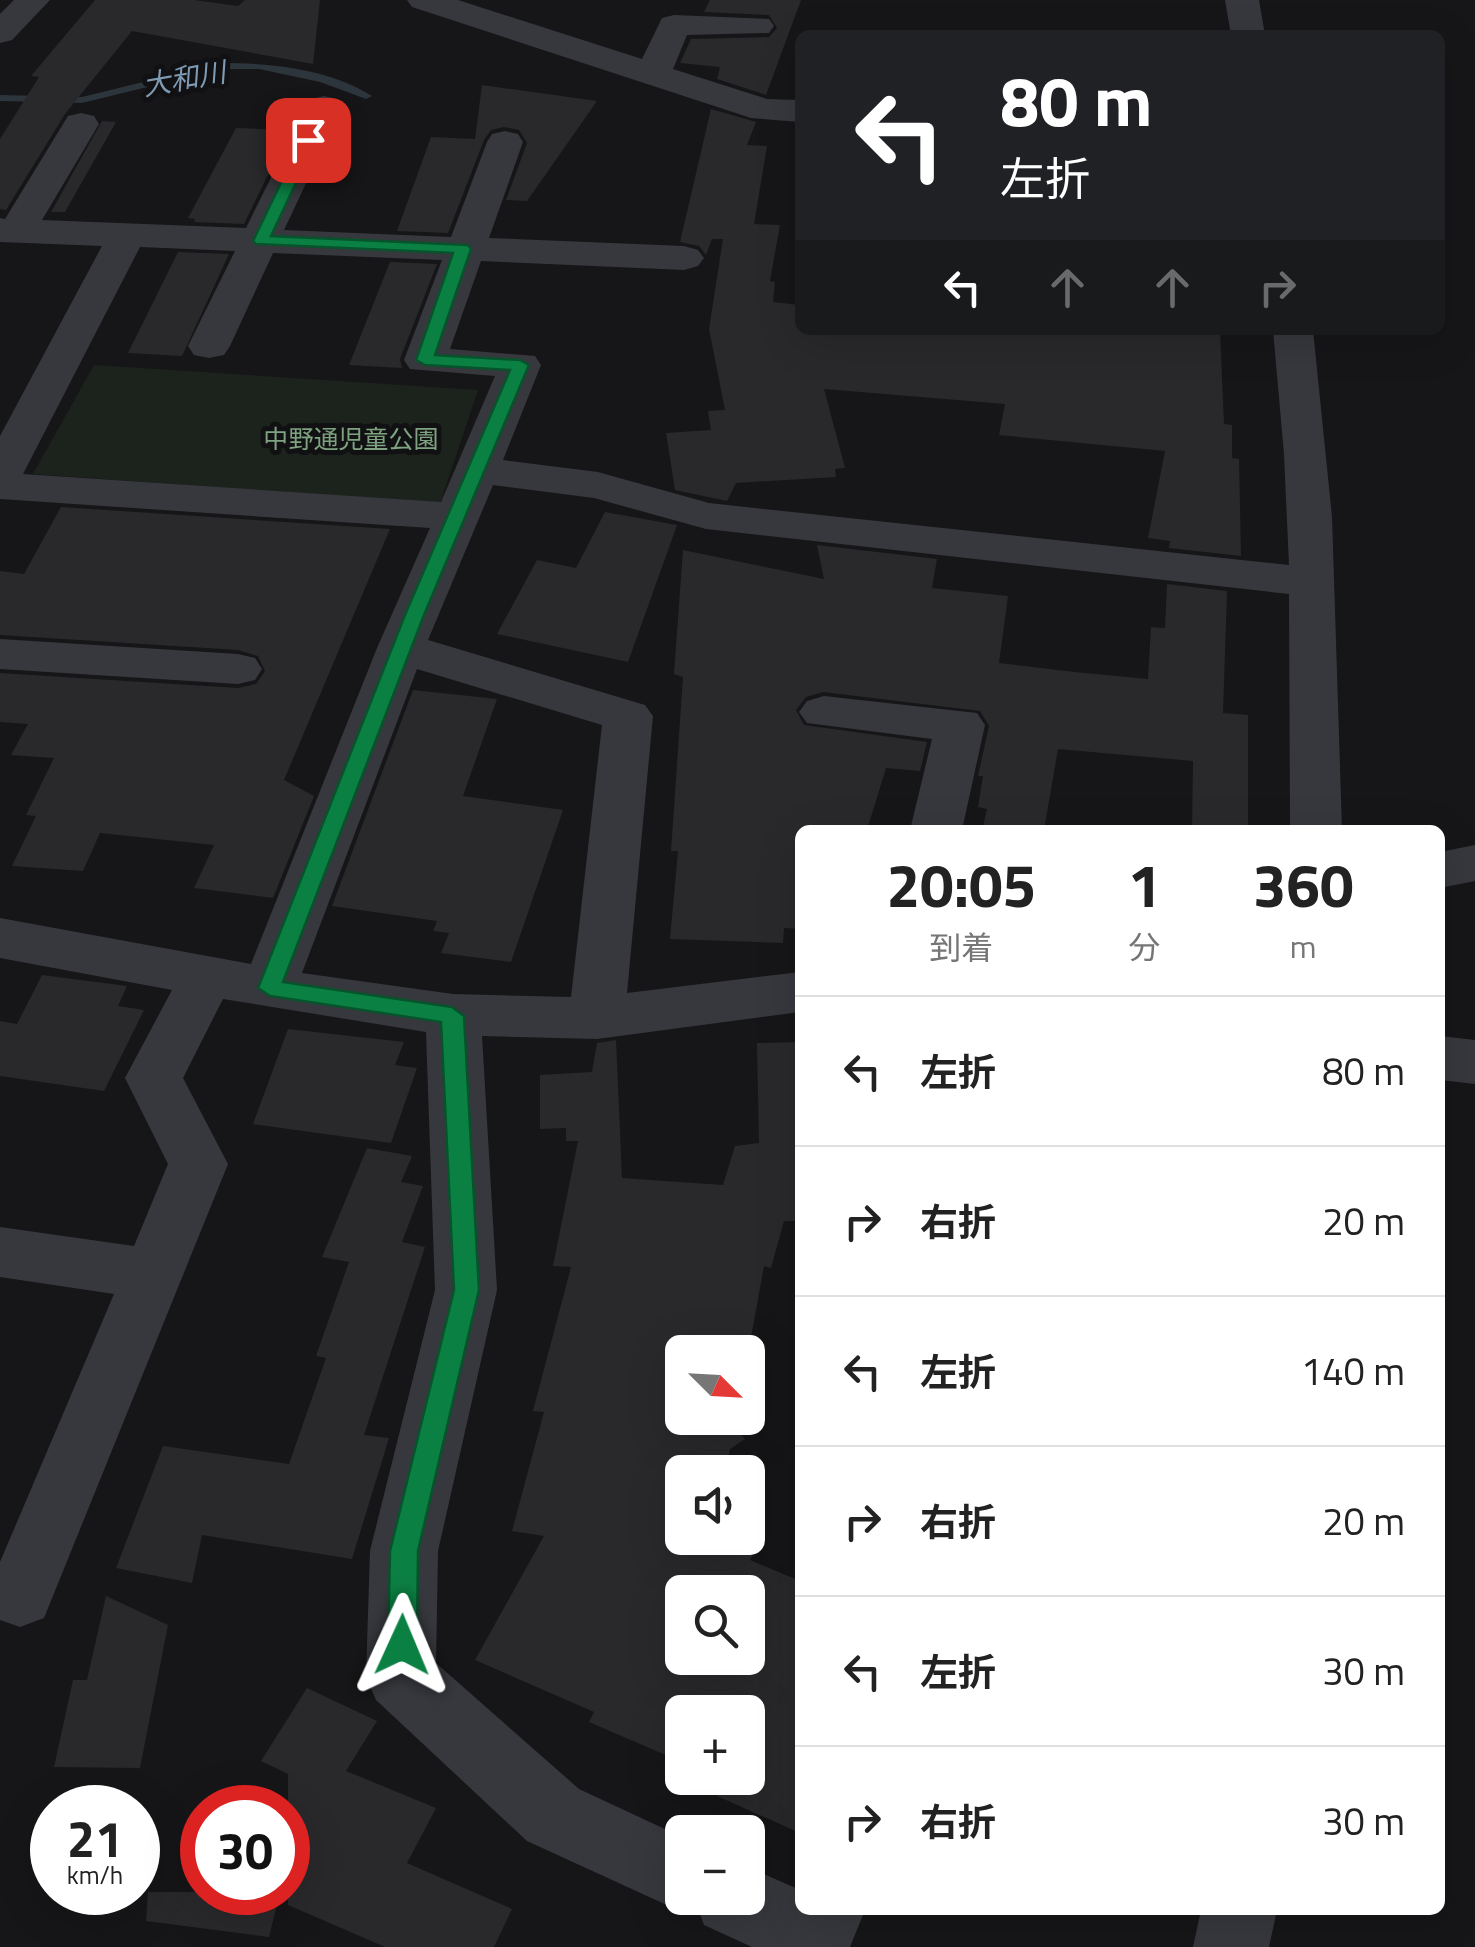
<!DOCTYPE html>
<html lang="ja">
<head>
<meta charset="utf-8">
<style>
  body { margin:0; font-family:"Titillium Web","Noto Sans JP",sans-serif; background:#f2f2f2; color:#222; height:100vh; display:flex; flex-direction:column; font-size:38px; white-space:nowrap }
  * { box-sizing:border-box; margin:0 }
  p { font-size:32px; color:#767676 }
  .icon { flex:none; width:55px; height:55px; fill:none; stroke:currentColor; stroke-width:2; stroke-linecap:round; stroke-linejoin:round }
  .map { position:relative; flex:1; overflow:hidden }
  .panel { position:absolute; left:795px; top:825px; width:650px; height:1090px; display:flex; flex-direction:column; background:#fff; border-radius:15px; box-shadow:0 10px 40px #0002 }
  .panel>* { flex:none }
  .guide { position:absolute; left:795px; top:30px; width:650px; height:305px; border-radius:15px; box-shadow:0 10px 40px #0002; background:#202124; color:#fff; overflow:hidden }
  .needle { width:65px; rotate:114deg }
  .controls { position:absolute; left:665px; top:1335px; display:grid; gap:20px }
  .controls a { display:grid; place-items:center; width:100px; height:100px; border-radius:15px; background:#fff; box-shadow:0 10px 40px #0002; font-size:50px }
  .speed { position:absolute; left:30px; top:1785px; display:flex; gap:20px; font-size:50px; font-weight:700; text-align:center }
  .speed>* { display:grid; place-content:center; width:130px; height:130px; border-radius:50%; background:#fff; box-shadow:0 10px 40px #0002; line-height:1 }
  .speed small { font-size:25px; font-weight:400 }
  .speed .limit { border:15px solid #d22; background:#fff; color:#111 }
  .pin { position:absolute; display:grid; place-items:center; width:85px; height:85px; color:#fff; margin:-42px; border-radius:20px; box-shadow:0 5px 15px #0006 }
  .me { position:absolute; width:110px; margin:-55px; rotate:1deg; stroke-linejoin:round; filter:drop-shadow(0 0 8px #0008) }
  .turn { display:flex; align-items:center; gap:35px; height:210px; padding:0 40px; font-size:45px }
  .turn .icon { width:130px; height:130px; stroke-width:2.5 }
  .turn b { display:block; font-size:70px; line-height:85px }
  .lanes { display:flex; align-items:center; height:95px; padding:0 40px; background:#0003; justify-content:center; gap:50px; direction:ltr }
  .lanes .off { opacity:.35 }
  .eta { display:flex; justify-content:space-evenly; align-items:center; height:170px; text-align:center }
  .eta b { font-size:60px; font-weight:700; line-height:70px }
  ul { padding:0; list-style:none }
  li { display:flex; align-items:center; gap:30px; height:150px; padding:0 40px; border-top:2px solid #e0e0e0 }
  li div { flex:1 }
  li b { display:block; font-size:38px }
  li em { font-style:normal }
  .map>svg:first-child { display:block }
  .green { fill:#1c231d }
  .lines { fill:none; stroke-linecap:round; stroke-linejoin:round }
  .stream { fill:#2c353c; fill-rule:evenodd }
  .building { fill:#29292c; fill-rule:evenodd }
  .minor { fill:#37383d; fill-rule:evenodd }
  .route { fill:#0b8043; stroke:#07532c; stroke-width:2.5 }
  .labels { text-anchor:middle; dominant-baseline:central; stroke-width:10; stroke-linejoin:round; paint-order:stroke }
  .far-park-label { font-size:25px; fill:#7fa381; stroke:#111113 }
  .far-water-label { font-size:28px; font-style:italic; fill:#7f9bb3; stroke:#111113 }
</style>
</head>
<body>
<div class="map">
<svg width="1475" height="1947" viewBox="0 0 1475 1947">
  <rect width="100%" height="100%" fill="#161618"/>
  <path class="green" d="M94,365L478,390L440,503L33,474Z"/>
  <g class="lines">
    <path class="stream" d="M221,63C270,63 330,69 372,96L366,99L320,82L259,69H221L82,103L0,101V95L82,97Z"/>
  </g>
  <path class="building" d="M95,0H194L238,6L245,0H320L313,64L132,31L65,114L6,210L0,209V139L39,77L31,76Z
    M710,0H801L766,95L717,79L720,67L680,63L691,39L769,37L777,28L769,15L704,12Z
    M482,85L597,101L527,201L506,200L527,143L519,130L504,127L491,130L484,140L448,233L397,231L431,137L475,139Z
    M711,109L756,122L747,145L767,146L754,224L780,225L770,281L775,282L773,302L800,305V330H1220L1224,424L1232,425V458L1239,459L1241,556L1169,548L1170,541L1148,538L1165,451L999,435L1005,404L824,389L845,468L835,469L836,477L736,483L727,501L675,490L666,433L711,430L708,411L725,410L709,329L723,239H712L706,255L699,246L680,242Z
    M102,121L116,122L65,212H51Z
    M236,128L290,130L244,224L194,222L195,219L188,218Z
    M334,132L344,133L324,180H312Z
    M178,252L229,254L182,356L128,353Z
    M390,262L437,264L400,359L402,368L349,365Z
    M61,507L390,529L284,780L314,796L273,898L194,888L214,845L100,833L83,871L12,866L36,816L26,815L54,758L11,755L28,724L0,722V673L238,688L256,684L265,671L258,656L238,650L0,635V571L24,574Z
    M605,512L677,525L628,662L497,634L537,560L576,568Z
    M817,545L937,559L932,588L1008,596L999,663L1074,672L1148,679L1151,627L1165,628L1167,584L1227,591L1223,713L1248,715V830H1192L1193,761L1058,749L1044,830H982L987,809L978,807L983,776H978L989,726L980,711L823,692L806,697L796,710L804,725L927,742L920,771L886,768L867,830H800V929L784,928L783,943L670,939L678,851H671L683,677L674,674L683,550L824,579Z
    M413,690L497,699L463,796L563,810L511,962L441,953L449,933L433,931L437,921L332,906Z
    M42,975L127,986L118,1006L144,1010L104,1091L0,1076V1021L17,1024Z
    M288,1029L404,1042L395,1065L417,1068L391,1143L253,1124Z
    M616,1040L622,1178L723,1185L735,1146L759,1143L757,1043L800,1042V1221H784L771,1268L764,1266L748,1354L682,1352V1418H736L734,1426L745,1439L730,1449L726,1472H682V1538H748V1525L764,1532L750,1560L800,1581V1833L717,1796L725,1781L718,1778H748V1712H682V1762L589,1722L594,1712L475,1660L544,1536L512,1531L544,1412L533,1411L571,1267L553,1266L578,1141H566V1128L540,1129V1075L592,1072L597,1043ZM682,1592H748V1658H682Z
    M367,1148L412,1156L401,1182L423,1186L402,1242L425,1247L364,1435L389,1438L352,1559L202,1535L192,1583L116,1568L163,1446L289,1464L326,1358L316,1356L349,1262L322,1257Z
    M106,1596L168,1625L140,1768L54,1767L73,1680H87Z
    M307,1688L377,1721L346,1771L436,1808L407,1863L512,1909L494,1947H385L288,1905V1774L261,1761Z
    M148,1892H280L269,1937L146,1921Z"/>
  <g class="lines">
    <path class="minor" d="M14,0H50L12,40L0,43V14Z
      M407,0H458L642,59L662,18L674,15L769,19L774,26L769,33L687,35L673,69L767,99L800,100V122L751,118L412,7Z
      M1225,0H1259L1265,35H1231Z
      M324,96L337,99L342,107L284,230L451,237L487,142L492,134L505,131L518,134L523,142L489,238L684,246L698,250L704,258L698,266L684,270L481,261L450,349L535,356L541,365L503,460L598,472L709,503L1289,565L1284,454L1273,330H1313L1332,517L1342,830H1290L1289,594L706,529L594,498L493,485L428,640L645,705L653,716L627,993L800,972V1012L597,1039L482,1036L497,1290L438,1551L436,1663L579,1789L682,1837V1898H748V1867L798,1889L800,1884V1910H865L850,1947H752L704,1925L697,1906L682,1912L527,1841L376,1700L366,1677L370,1551L435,1290L426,1032L223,999L183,1078L228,1164L44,1618L20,1627L0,1620V1562L114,1294L0,1277V1227L134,1246L168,1164L125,1078L172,990L0,958V918L251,964L377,648L430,528L0,499V436L102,246L0,242V218L5,219L68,116L81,113L94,116L99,124L42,220L246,228L306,107L311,99ZM140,247L235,251L188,346L194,355L209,358L224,355L230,346L273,253L442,260L404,360L410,369L495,376L441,502L23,474ZM417,669L602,725L571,997L453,994L302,973Z
      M0,639L238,654L255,658L262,669L255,680L238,684L0,669Z
      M824,696L977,713L985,725L962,830H910L932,739L807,723L799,712L807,701Z
      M1475,845V881L1440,888V852Z
      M1440,1036L1475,1040V1084L1440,1080Z
      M1201,1910H1277L1269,1947H1193Z"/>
  </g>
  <path class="route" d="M303,137L316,140L271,236L468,245L471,249L435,355L520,360L529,365L424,615L283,982L452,1007L464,1016L479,1290L418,1551L417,1645L412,1655L402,1659L392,1655L388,1645L390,1551L454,1290L441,1022L270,996L258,988L405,615L510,370L425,365L416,360L453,253L256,244L253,241Z"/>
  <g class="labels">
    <g class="far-park-label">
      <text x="351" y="439">中野通児童公園</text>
    </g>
    <g class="far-water-label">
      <text transform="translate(184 78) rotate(-10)">大和川</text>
    </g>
  </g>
</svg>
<div class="controls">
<a><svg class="needle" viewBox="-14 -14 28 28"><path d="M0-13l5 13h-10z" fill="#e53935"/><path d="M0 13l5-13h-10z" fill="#767676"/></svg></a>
<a><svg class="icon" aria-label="sound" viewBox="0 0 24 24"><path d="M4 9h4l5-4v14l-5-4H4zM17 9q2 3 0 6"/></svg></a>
<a><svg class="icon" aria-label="search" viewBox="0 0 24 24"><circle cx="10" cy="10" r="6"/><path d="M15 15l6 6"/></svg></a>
<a>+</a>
<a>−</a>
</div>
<div class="speed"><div>21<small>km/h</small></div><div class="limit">30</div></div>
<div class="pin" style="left:308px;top:140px;background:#d93025"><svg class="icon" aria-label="arrive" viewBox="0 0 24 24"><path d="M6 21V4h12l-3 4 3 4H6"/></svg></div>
<svg class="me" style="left:402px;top:1645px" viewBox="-20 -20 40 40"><path d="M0-17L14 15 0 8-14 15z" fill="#0b8043" stroke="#fff" stroke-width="4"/></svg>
<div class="guide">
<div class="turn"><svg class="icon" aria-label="left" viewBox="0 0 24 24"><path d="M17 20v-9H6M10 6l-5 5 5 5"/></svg><div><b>80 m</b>左折</div></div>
<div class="lanes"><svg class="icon" aria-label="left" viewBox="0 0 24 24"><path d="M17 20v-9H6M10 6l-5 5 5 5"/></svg><svg class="icon off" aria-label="ahead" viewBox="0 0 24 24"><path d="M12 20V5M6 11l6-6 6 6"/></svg><svg class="icon off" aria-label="ahead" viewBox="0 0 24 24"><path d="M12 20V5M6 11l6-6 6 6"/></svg><svg class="icon off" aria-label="right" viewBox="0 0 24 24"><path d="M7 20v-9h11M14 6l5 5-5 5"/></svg></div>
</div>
<section class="panel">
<div class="eta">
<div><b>20:05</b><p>到着</p></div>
<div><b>1</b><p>分</p></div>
<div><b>360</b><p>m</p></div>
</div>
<ul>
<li><svg class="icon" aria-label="left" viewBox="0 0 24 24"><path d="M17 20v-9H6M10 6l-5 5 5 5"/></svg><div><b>左折</b></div><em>80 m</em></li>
<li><svg class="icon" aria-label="right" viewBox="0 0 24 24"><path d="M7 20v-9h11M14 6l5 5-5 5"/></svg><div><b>右折</b></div><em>20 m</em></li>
<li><svg class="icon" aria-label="left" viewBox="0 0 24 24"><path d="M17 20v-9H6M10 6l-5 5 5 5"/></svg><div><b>左折</b></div><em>140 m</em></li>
<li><svg class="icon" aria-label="right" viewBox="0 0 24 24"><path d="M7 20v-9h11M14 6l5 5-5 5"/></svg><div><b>右折</b></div><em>20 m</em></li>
<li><svg class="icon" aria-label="left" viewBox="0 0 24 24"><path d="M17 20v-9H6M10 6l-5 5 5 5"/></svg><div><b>左折</b></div><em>30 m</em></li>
<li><svg class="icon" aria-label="right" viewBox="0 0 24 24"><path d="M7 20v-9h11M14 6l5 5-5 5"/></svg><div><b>右折</b></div><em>30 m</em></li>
</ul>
</section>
</div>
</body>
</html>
